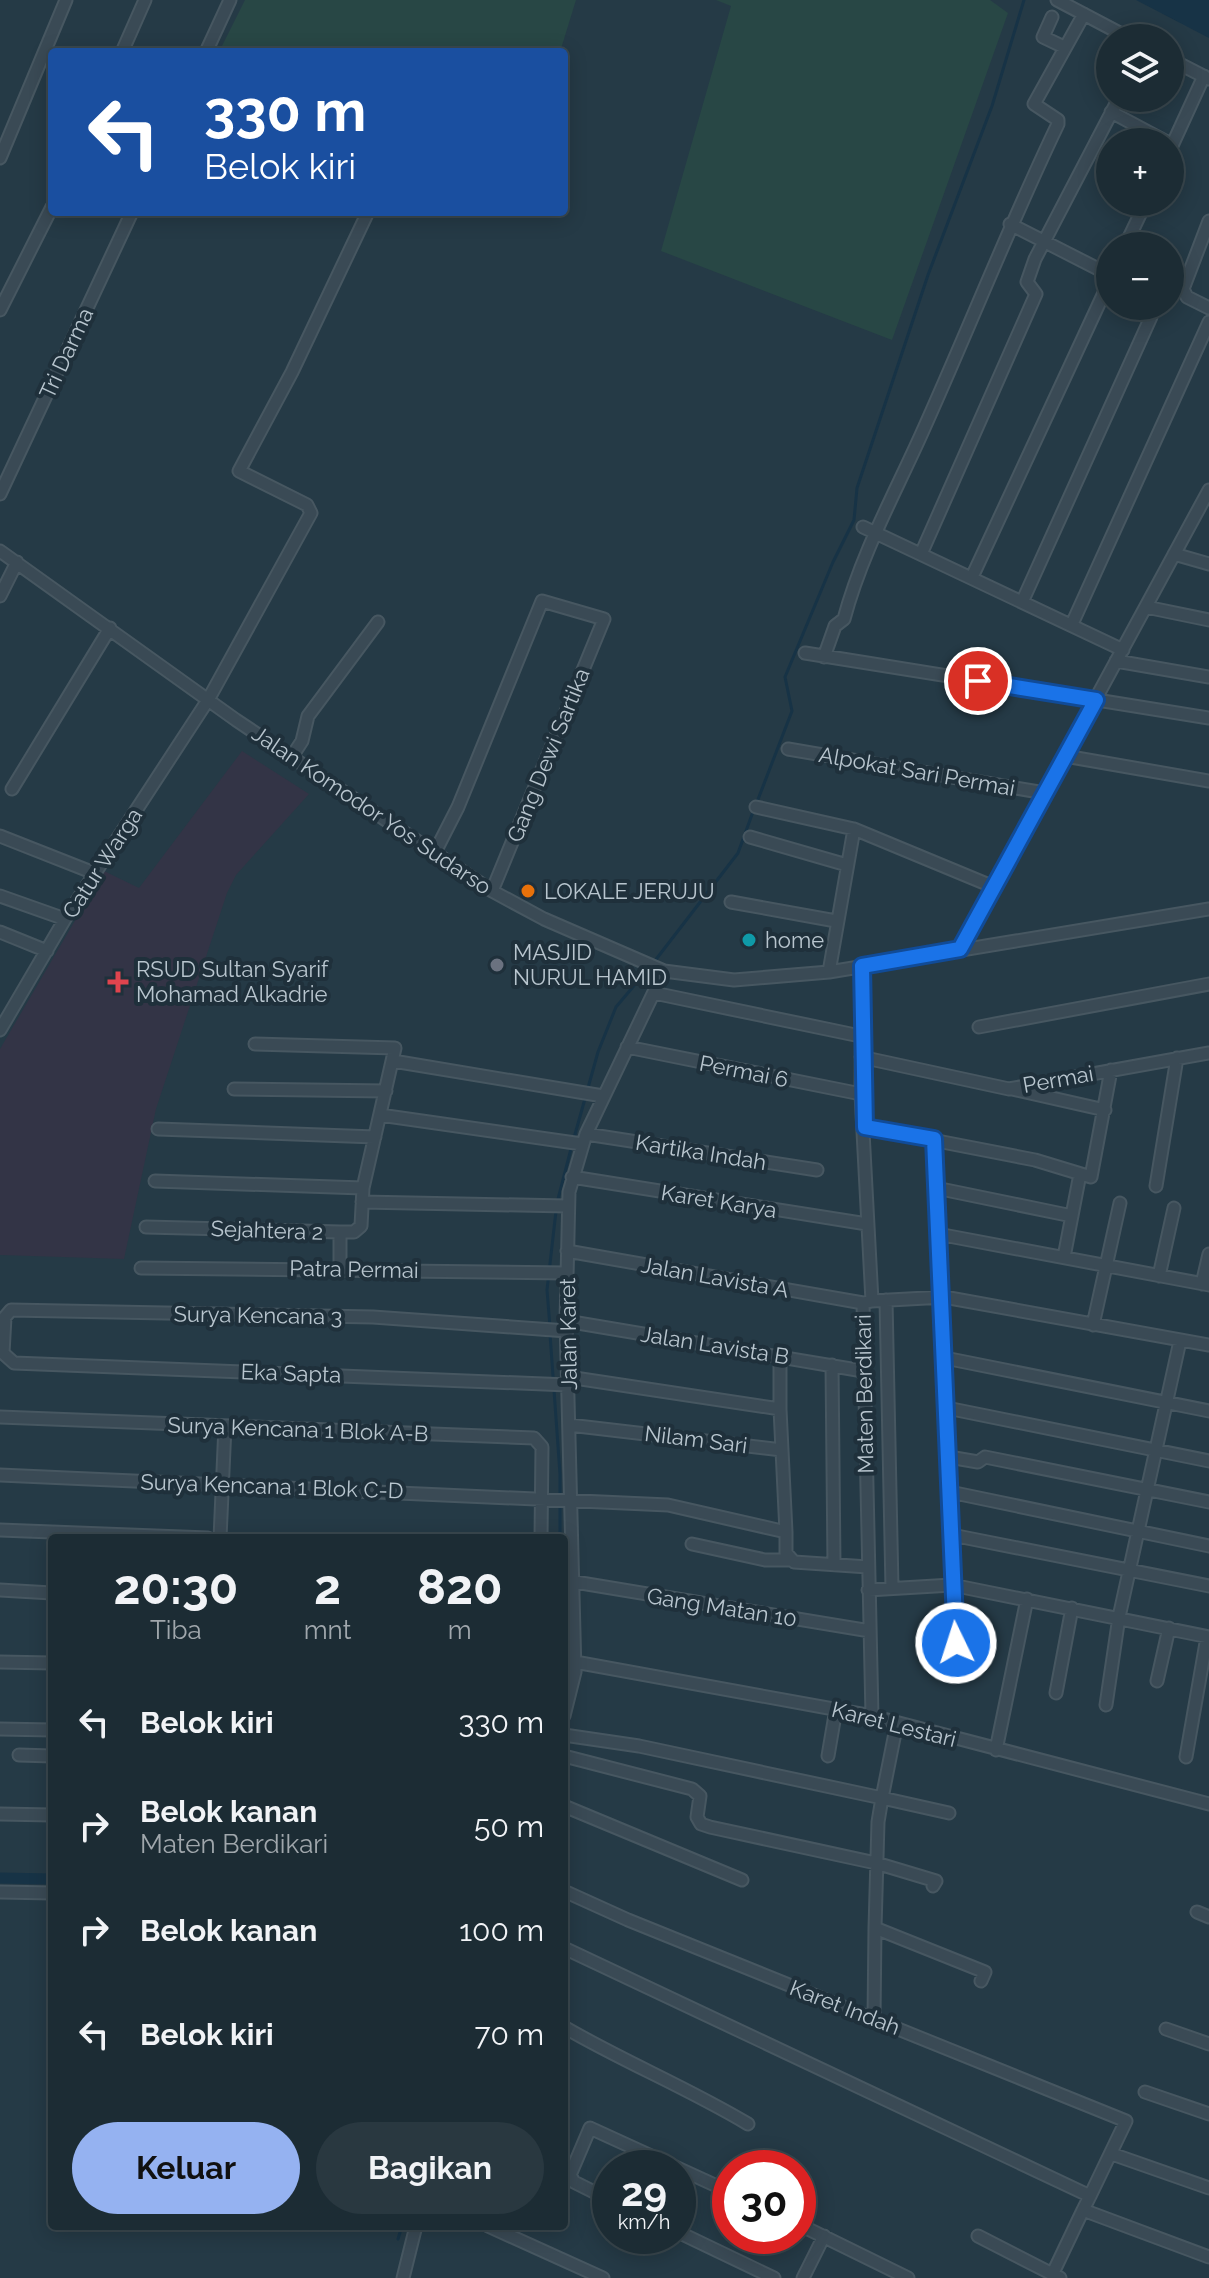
<!DOCTYPE html>
<html lang="id">
<head>
<meta charset="utf-8">
<style>
  body { margin:0; font-family:Raleway,sans-serif; background:#293840; color:#f1f3f6; height:100vh; display:flex; flex-direction:column; font-size:30px; white-space:nowrap }
  * { box-sizing:border-box; margin:0 }
  p { font-size:26px; color:#a0a7ac }
  .icon { flex:none; width:44px; height:44px; fill:none; stroke:currentColor; stroke-width:2; stroke-linecap:round; stroke-linejoin:round }
  .map { position:relative; flex:1; overflow:hidden }
  .panel { position:absolute; left:48px; top:1534px; width:520px; height:696px; display:flex; flex-direction:column; background:#1c2c34; border-radius:8px; box-shadow:0 4px 20px #0003,0 0 0 2px #3a484f }
  .panel>* { flex:none }
  .guide { position:absolute; left:48px; top:48px; width:520px; height:168px; border-radius:8px; box-shadow:0 4px 20px #0003,0 0 0 2px #3a484f; background:#1a4fa0; color:#fff; overflow:hidden }
  .controls { position:absolute; left:1096px; top:24px; display:grid; gap:16px }
  .controls a { display:grid; place-items:center; width:88px; height:88px; border-radius:50%; background:#1c2c34; box-shadow:0 4px 20px #0003,0 0 0 2px #3a484f; font-size:40px }
  .speed { position:absolute; left:592px; top:2150px; display:flex; gap:16px; font-size:40px; font-weight:700; text-align:center }
  .speed>* { display:grid; place-content:center; width:104px; height:104px; border-radius:50%; background:#1c2c34; box-shadow:0 4px 20px #0003,0 0 0 2px #3a484f; line-height:1 }
  .speed small { font-size:20px; font-weight:400 }
  .speed .limit { border:12px solid #d22; background:#fff; color:#111 }
  .pin { position:absolute; display:grid; place-items:center; width:68px; height:68px; color:#fff; margin:-34px; border:4px solid #fff; border-radius:50%; box-shadow:0 2px 8px #0007 }
  .me { position:absolute; width:88px; margin:-44px; rotate:356deg; stroke-linejoin:round; filter:drop-shadow(0 0 6px #0008) }
  .turn { display:flex; align-items:center; gap:28px; height:168px; padding:0 24px; font-size:36px }
  .turn .icon { width:104px; height:104px; stroke-width:2.5 }
  .turn b { display:block; font-size:56px; line-height:68px }
  .eta { display:flex; justify-content:space-evenly; align-items:center; height:136px; text-align:center }
  .eta b { font-size:48px; font-weight:700; line-height:56px }
  .primary-button { display:flex; gap:16px; margin-top:auto; padding:16px 24px }
  .primary-button a { flex:1; height:92px; border-radius:48px; background:#95b2f1; color:#111; font-size:32px; font-weight:700; line-height:92px; text-align:center }
  .primary-button a+a { background:#293840; color:#f1f3f6 }
  ul { padding:0; list-style:none }
  li { display:flex; align-items:center; gap:24px; height:104px; padding:0 24px }
  li div { flex:1 }
  li b { display:block; font-size:30px }
  li em { font-style:normal }
  .map>svg:first-child { display:block }
  .medical { fill:#333446 }
  .green { fill:#284745 }
  .water { fill:#173346 }
  .lines { fill:none; stroke-linecap:round; stroke-linejoin:round }
  .stream { stroke:#173346; stroke-width:3 }
  .canal { stroke:#173346; stroke-width:11 }
  .minor-casing { stroke:#475761; stroke-width:15 }
  .minor { stroke:#3a4a55; stroke-width:11 }
  .route-casing { stroke:#114b97; stroke-width:20 }
  .route { stroke:#1a73e8; stroke-width:14 }
  .food-dot { fill:#e8710a; stroke:#1f303b; stroke-width:3 }
  .culture-dot { fill:#0f9aa8; stroke:#1f303b; stroke-width:3 }
  .worship-dot { fill:#6b7280; stroke:#1f303b; stroke-width:3 }
  .health-dot { fill:#e0444e; stroke:#1f303b; stroke-width:3 }
  .labels { text-anchor:middle; dominant-baseline:central; stroke-width:8; stroke-linejoin:round; paint-order:stroke }
  .street-label { font-size:22px; fill:#b8c5ce; stroke:#1f303b }
  .poi-label { font-size:22px; fill:#b8c5ce; stroke:#1f303b; text-anchor:start }
</style>
</head>
<body>
<div class="map">
<svg width="1209" height="2278" viewBox="0 0 1209 2278">
  <rect width="100%" height="100%" fill="#253a46"/>
  <path class="medical" d="M242,751L309,794L236,875L227,893L156,1109L124,1259L0,1255V1049L104,871L139,888Z"/>
  <path class="green" d="M245,0H576L560,52H219Z
    M716,0H990L1008,13L892,340L661,251L731,6Z"/>
  <path class="water" d="M1136,0H1209V38Z"/>
  <g class="lines">
    <path class="stream" d="M757,802L792,711L785,677L833,562L854,520L857,488L928,275L992,106L1024,0
      M654,962L738,853L754,809
      M574,1138L598,1052L616,1007L649,968
      M557,1203L572,1145
      M550,1327L547,1290L556,1211
      M550,1334L560,1474V1538
      M398,2239L402,2226"/>
    <path class="canal" d="M0,1878L52,1879"/>
    <g class="minor-casing">
      <path id="minor" d="M1057,0L1129,38
        M1052,17L1043,37L1064,47
        M122,52L145,0
        M206,52L230,0
        M1170,59L1209,79
        M1111,112L1167,142
        M1170,150L1204,76
        M0,158L66,0
        M1209,221L1183,289L1187,297L1209,308
        M1010,224L1110,275
        M1125,246L1146,202
        M0,310L52,207
        M0,494L132,212
        M863,527L1123,650
        M0,551L236,720L492,891L544,919L664,971L734,980L829,972L1209,909
        M921,554L1036,294L1027,282L1035,259L1119,98
        M1174,554L1209,564
        M972,577L1110,280
        M0,596L17,562
        M1023,600L1151,317
        M1146,607L1209,620
        M1072,624L1209,322
        M805,653L1209,718
        M824,657L835,626L844,619C861,555 894,495 921,435C968,331 1009,226 1058,124V120L1034,104L1084,14
        M1116,661L1209,677
        M788,749L1045,793
        M1065,756L1209,781
        M291,758L302,741L308,716L378,622
        M12,789L110,628
        M756,807L854,829L994,887
        M0,836L94,873
        M750,837L847,865
        M434,854L458,807L542,601L604,619L492,891
        M0,896L65,919
        M731,902L836,921
        M0,932L47,951
        M960,949L1209,490
        M862,966L861,1094L872,1301L863,1303L872,1716
        M829,972L854,829
        M654,993L860,1036
        M979,1027L1209,984
        M0,1030L65,919L208,700L311,513L307,505L239,471L292,372L368,212
        M255,1044L395,1048L363,1188
        M627,1047L861,1094
        M861,1057L1009,1089L1209,1053
        M393,1061L603,1096
        M234,1089L386,1091
        M1012,1089L1105,1110
        M380,1115L582,1144
        M865,1127L1035,1160L1091,1177L1111,1070
        M158,1129L375,1137
        M586,1134L817,1170
        M934,1139L958,1672
        M572,1177L867,1224
        M1156,1186L1177,1058
        M936,1188L1072,1216
        M362,1202L567,1206
        M146,1227L340,1232H354L361,1226L363,1188L155,1181
        M938,1234L1209,1285
        M567,1251L863,1303
        M1064,1257L1080,1174
        M141,1268L566,1273
        M340,1269V1232
        M1159,1276L1174,1208
        M1202,1284L1209,1254
        M886,1300L892,1588
        M872,1301L944,1297L1209,1345
        M566,1321L863,1371
        M1093,1325L1120,1203
        M567,1331L373,1317L11,1310L5,1317L3,1353L14,1363L568,1385
        M945,1358L1209,1411
        M832,1365L834,1565
        M568,1377L780,1409V1355
        M947,1408L1209,1461
        M0,1417L534,1438L542,1447L541,1538
        M569,1425L782,1450L780,1409
        M782,1450L786,1532
        M949,1457L978,1462L985,1457L1209,1502
        M0,1475L668,1505L786,1532V1553L794,1562L868,1567
        M950,1492L1209,1546
        M0,1530L208,1538
        M952,1535L1209,1586
        M220,1538L225,1426
        M692,1544L765,1560H790
        M575,1582L870,1631
        M0,1590L52,1593
        M868,1590L952,1585L1209,1637
        M0,1662L52,1663
        M575,1662L872,1716L1209,1804
        M1157,1681L1169,1628
        M1056,1693L1072,1608
        M1106,1705L1119,1617L1180,1341
        M564,1716L575,1672L566,1321L569,1192L586,1134L664,971
        M897,1723L882,1798L949,1813
        M0,1729L52,1730
        M564,1735L639,1746L882,1798L878,1822L875,1928L985,1972L981,1981
        M996,1750L1027,1599
        M19,1755L52,1756
        M564,1756L692,1789L700,1796L697,1817L701,1824L710,1827L876,1863L936,1881L933,1886
        M828,1756L836,1709
        M1186,1757L1207,1637
        M564,1806L742,1880
        M0,1814L52,1815
        M564,1891L628,1920L1126,2121L1090,2196
        M0,1892L52,1893
        M1197,1912L1209,1917
        M564,1948L1090,2196L1083,2210L1209,2257
        M874,2018L875,1928
        M564,2027C624,2062 688,2088 748,2124
        M1166,2029L1209,2044
        M1145,2092L1209,2114
        M1112,2154L1209,2188
        M610,2200L574,2182L570,2175L590,2128L730,2192
        M798,2224L908,2278
        M488,2226L603,2278
        M678,2232L774,2278
        M978,2236L1060,2278
        M1052,2275L1083,2210
        M403,2278L416,2226
        M803,2278L824,2236"/>
    </g>
    <use href="#minor" class="minor"/>
  </g>
  <g class="lines">
    <g class="route-casing">
      <path id="route" d="M956,1643L934,1139L865,1127L862,966L960,949L1096,700L978,681"/>
    </g>
    <use href="#route" class="route"/>
  </g>
  <circle class="food-dot" cx="528" cy="891" r="8"/>
  <circle class="culture-dot" cx="749" cy="940" r="8"/>
  <circle class="worship-dot" cx="497" cy="965" r="8"/>
  <path class="health-dot" d="M114 970h8v8h8v8h-8v8h-8v-8h-8v-8h8z"/>
  <g class="labels">
    <g class="street-label">
      <text transform="translate(66 353) rotate(-65)">Tri Darma</text>
      <text transform="translate(548 755) rotate(-68)">Gang Dewi Sartika</text>
      <text transform="translate(917 771) rotate(10)">Alpokat Sari Permai</text>
      <text transform="translate(372 810) rotate(34)">Jalan Komodor Yos Sudarso</text>
      <text transform="translate(102 863) rotate(-57)">Catur Warga</text>
      <text transform="translate(744 1071) rotate(11)">Permai 6</text>
      <text transform="translate(1058 1079) rotate(-10)">Permai</text>
      <text transform="translate(701 1152) rotate(9)">Kartika Indah</text>
      <text transform="translate(719 1201) rotate(9)">Karet Karya</text>
      <text transform="translate(267 1230) rotate(2)">Sejahtera 2</text>
      <text transform="translate(354 1269) rotate(1)">Patra Permai</text>
      <text transform="translate(715 1277) rotate(10)">Jalan Lavista A</text>
      <text transform="translate(258 1315) rotate(1)">Surya Kencana 3</text>
      <text transform="translate(568 1334) rotate(-91)">Jalan Karet</text>
      <text transform="translate(715 1345) rotate(9)">Jalan Lavista B</text>
      <text transform="translate(291 1373) rotate(2)">Eka Sapta</text>
      <text transform="translate(864 1394) rotate(-91)">Maten Berdikari</text>
      <text transform="translate(298 1429) rotate(2)">Surya Kencana 1 Blok A-B</text>
      <text transform="translate(696 1439) rotate(7)">Nilam Sari</text>
      <text transform="translate(272 1486) rotate(2)">Surya Kencana 1 Blok C-D</text>
      <text transform="translate(722 1607) rotate(9)">Gang Matan 10</text>
      <text transform="translate(894 1724) rotate(14)">Karet Lestari</text>
      <text transform="translate(845 2007) rotate(21)">Karet Indah</text>
    </g>
    <g class="poi-label">
      <text x="544" y="891">LOKALE JERUJU</text>
      <text x="765" y="940">home</text>
      <text x="513" y="952">MASJID<tspan x="513" dy="25">NURUL HAMID</tspan></text>
      <text x="136" y="969">RSUD Sultan Syarif<tspan x="136" dy="25">Mohamad Alkadrie</tspan></text>
    </g>
  </g>
</svg>
<div class="controls">
<a><svg class="icon" aria-label="layers" viewBox="0 0 24 24"><path d="M12 4l9 5-9 5-9-5zM3 14l9 5 9-5"/></svg></a>
<a>+</a>
<a>−</a>
</div>
<div class="speed"><div>29<small>km/h</small></div><div class="limit">30</div></div>
<div class="pin" style="left:978px;top:681px;background:#d93025"><svg class="icon" aria-label="arrive" viewBox="0 0 24 24"><path d="M6 21V4h12l-3 4 3 4H6"/></svg></div>
<svg class="me" style="left:956px;top:1643px" viewBox="-20 -20 40 40"><circle r="17" fill="#1a73e8" stroke="#fff" stroke-width="3"/><path d="M0-11L8 9 0 5-8 9z" fill="#fff"/></svg>
<div class="guide">
<div class="turn"><svg class="icon" aria-label="left" viewBox="0 0 24 24"><path d="M17 20v-9H6M10 6l-5 5 5 5"/></svg><div><b>330 m</b>Belok kiri</div></div>
</div>
<section class="panel">
<div class="eta">
<div><b>20:30</b><p>Tiba</p></div>
<div><b>2</b><p>mnt</p></div>
<div><b>820</b><p>m</p></div>
</div>
<ul>
<li><svg class="icon" aria-label="left" viewBox="0 0 24 24"><path d="M17 20v-9H6M10 6l-5 5 5 5"/></svg><div><b>Belok kiri</b></div><em>330 m</em></li>
<li><svg class="icon" aria-label="right" viewBox="0 0 24 24"><path d="M7 20v-9h11M14 6l5 5-5 5"/></svg><div><b>Belok kanan</b><p>Maten Berdikari</p></div><em>50 m</em></li>
<li><svg class="icon" aria-label="right" viewBox="0 0 24 24"><path d="M7 20v-9h11M14 6l5 5-5 5"/></svg><div><b>Belok kanan</b></div><em>100 m</em></li>
<li><svg class="icon" aria-label="left" viewBox="0 0 24 24"><path d="M17 20v-9H6M10 6l-5 5 5 5"/></svg><div><b>Belok kiri</b></div><em>70 m</em></li>
</ul>
<div class="primary-button"><a>Keluar</a><a>Bagikan</a></div>
</section>
</div>
</body>
</html>
